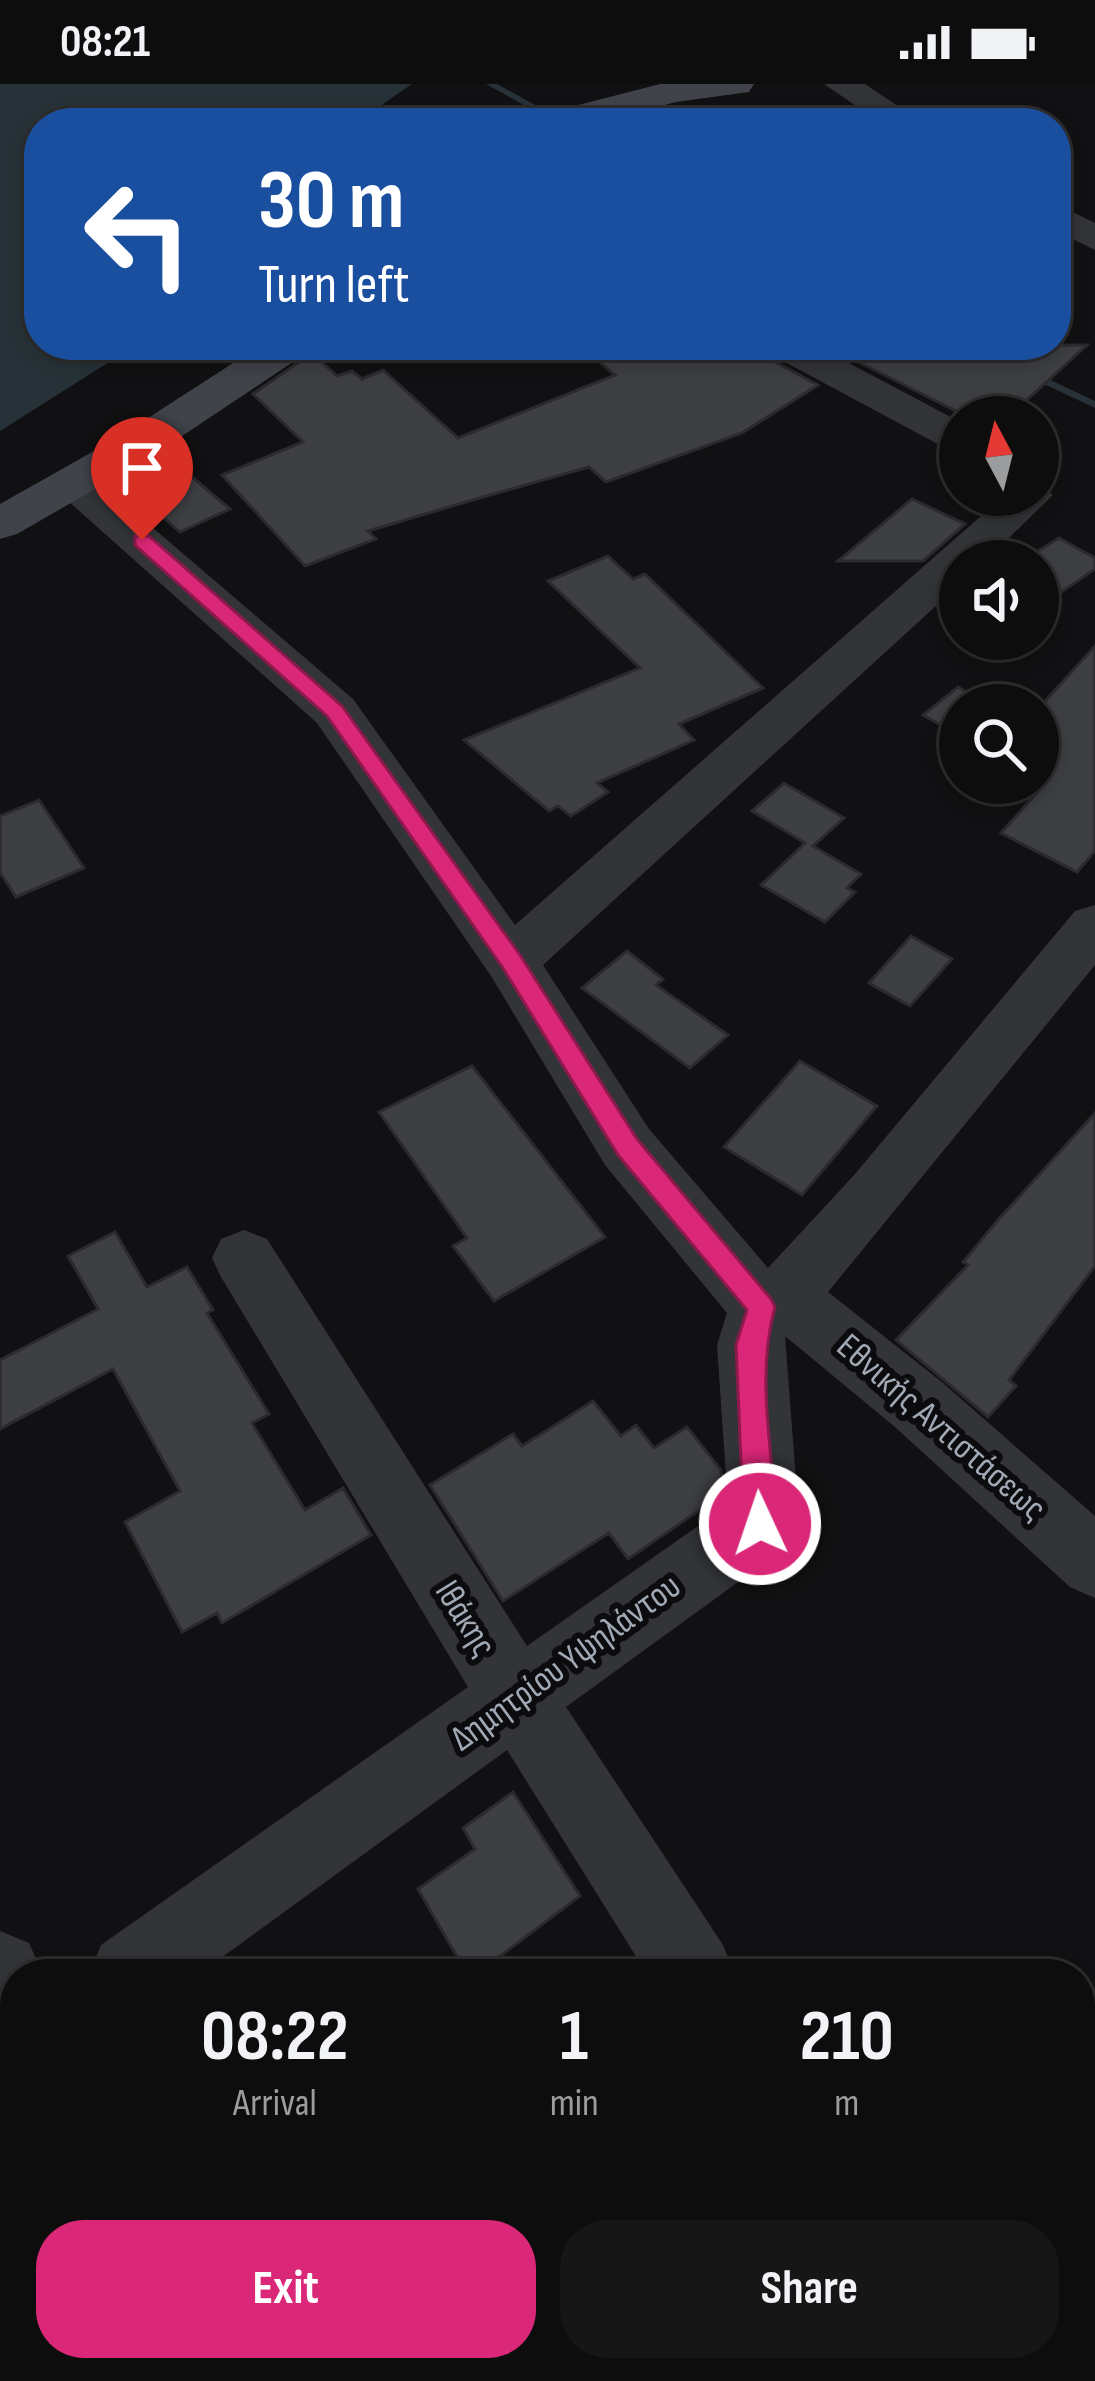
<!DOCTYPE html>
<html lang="en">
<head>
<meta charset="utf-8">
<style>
  body { margin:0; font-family:"Sofia Sans Condensed",sans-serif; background:#161617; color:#f1f3f6; height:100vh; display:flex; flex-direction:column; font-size:45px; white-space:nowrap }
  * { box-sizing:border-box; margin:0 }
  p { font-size:39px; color:#9a9c9e }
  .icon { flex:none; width:66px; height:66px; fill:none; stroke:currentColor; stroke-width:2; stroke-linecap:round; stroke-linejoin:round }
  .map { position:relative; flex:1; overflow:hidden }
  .details { position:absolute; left:0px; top:1875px; width:1095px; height:423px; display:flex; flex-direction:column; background:#0d0d0e; border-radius:48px 48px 0 0; box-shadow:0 6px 18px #0003,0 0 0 3px #2d2d2e }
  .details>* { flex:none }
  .hud { position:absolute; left:24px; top:24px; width:1047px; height:252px; border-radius:48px; box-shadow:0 6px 18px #0003,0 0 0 3px #2d2d2e; background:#1a4fa0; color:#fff; overflow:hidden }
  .needle { width:78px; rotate:353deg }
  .buttons { position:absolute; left:939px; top:312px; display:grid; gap:24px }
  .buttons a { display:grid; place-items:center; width:120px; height:120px; border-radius:50%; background:#0d0d0e; box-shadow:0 6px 18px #0003,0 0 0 3px #2d2d2e; font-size:60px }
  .pin { position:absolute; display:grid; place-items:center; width:102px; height:102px; color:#fff; margin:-123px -51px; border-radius:50% 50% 50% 0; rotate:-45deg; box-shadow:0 0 12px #0007 }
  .pin .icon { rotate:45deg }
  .me { position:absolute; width:132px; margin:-66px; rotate:357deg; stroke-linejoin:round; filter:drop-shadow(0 0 9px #0008) }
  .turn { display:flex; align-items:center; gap:42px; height:252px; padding:0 36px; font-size:54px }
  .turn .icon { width:156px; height:156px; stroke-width:2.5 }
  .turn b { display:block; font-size:84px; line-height:102px }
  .eta { display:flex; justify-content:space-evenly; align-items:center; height:204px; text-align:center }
  .eta b { font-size:72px; font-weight:700; line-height:84px }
  .cta { display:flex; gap:24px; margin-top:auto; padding:24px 36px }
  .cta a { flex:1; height:138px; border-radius:48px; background:#db2777; color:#fff; font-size:48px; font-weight:700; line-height:138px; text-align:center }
  .cta a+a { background:#161617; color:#f1f3f6 }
  .status { display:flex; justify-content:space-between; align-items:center; height:84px; padding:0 60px; background:#0d0d0e; direction:ltr }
  .status svg { height:33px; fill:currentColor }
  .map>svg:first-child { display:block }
  .water { fill:#273238 }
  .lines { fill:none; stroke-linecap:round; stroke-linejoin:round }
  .stream { fill:#273238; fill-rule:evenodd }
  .building { fill:#3d3f43; stroke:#2b2b2f; stroke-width:3 }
  .street { fill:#323438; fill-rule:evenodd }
  .secondary { fill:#404349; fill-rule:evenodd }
  .route { fill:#db2777; stroke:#8e194d; stroke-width:3 }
  .labels { text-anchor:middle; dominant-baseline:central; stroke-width:12; stroke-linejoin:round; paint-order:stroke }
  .street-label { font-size:36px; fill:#a1a9b5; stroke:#0c0c0e }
</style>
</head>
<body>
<div class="status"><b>08:21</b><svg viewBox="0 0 49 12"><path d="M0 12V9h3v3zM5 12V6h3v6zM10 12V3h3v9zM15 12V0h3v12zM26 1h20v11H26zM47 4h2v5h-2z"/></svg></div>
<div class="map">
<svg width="1095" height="2297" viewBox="0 0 1095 2297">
  <rect width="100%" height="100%" fill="#111113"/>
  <path class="water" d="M0,0H412L383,20L376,39H39V261H136L0,347Z"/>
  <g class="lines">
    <path class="stream" d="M486,0H497L568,39H556Z
      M1031,287L1095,317V324L1027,292L1026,290Z"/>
  </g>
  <path class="building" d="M580,261H760L768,274L818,301L742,349L606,398L589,383L469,417L368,447L376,455L305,482L222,391L303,358L253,310L312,269L337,292L352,287L362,295L383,286L458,354L615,291Z
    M825,261H1087L1008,333H968Z
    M186,388L230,425L180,448L136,410Z
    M912,415L965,440L923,477H838Z
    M1059,454L1095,474V485L1038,524V477H991L1009,460L1038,474V467Z
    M608,472L633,495L645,490L763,604L679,640L694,656L597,699L608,708L571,732L558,722L549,727L464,656L640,584L548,497Z
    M1095,562V767L1077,788L1001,749L1044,701L1038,698V625Z
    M958,603L989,621H960V652L923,631Z
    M784,699L844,734L813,762L861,790L847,804L855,808L825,838L761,801L805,759L752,727Z
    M39,716L84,784L16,813L0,788V732Z
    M911,852L952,875L910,922L869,899Z
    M627,867L663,895L656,901L728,951L690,984L582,904Z
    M800,977L877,1022L802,1111L724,1063Z
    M472,982L605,1153L494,1217L453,1162L467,1154L379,1028Z
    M1095,1029V1182L1009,1296L1016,1302L988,1333L896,1256L968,1181L963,1178L998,1136Z
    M115,1148L147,1203L187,1183L213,1226L207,1229L269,1330L252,1339L305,1426L343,1404L371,1451L222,1539L217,1529L182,1548L125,1438L180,1407L113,1285L0,1345V1276L98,1225L68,1172Z
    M593,1317L621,1352L636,1341L654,1364L687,1343L721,1386L723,1410L628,1475L609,1449L503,1517L430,1401L513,1350L522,1362Z
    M513,1708L580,1812L476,1890H467L418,1805L475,1765L463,1744Z"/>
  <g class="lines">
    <path class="street" d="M824,0H865L923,39H881Z
      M1056,120L1095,139V166L1056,147Z
      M764,261H815L960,338V368L945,364L770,270Z
      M74,386L90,390L353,615L515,841L1005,411H1038V399L1053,411L985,477H960V500L543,881L649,1045L768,1184L855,1090L1075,827L1095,821V881L828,1208L943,1299L1095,1432V1514L1070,1503L895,1343L785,1252L798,1423L785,1464L566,1623L723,1861L735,1890H647L507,1666L199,1890H89L101,1861L468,1603L221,1193L212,1174L221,1155L244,1146L267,1155L527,1562L728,1421L717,1261L727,1229L605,1081L491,892L317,639L58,408L52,399L58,390Z
      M0,1847L29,1859L43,1890H15V2017L0,2023Z
      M135,2283H228L234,2297H141Z
      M904,2283H999L1005,2297H910Z"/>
    <path class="secondary" d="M660,0H754L749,8L676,18L595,39H535L540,31Z
      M261,261H311L305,270L149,374L17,450L0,455V420L117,354Z"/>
  </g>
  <path class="route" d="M135,452H149L342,622L520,871L637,1055L771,1215L775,1223C761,1273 766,1324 771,1376C773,1403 782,1424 770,1451L760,1455L749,1451L744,1440L748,1423L741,1378L736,1261L747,1226L618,1071L503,884L327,632L135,461Z"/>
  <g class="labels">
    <g class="street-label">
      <text transform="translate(941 1344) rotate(41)">Εθνικής Αντιστάσεως</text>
      <text transform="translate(465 1535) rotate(58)">Ιθάκης</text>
      <text transform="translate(566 1579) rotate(-36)">Δημητρίου Υψηλάντου</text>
    </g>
  </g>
</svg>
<div class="buttons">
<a><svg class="needle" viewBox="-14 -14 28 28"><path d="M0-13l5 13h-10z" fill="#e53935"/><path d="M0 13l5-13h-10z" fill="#9a9c9e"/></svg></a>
<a><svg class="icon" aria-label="sound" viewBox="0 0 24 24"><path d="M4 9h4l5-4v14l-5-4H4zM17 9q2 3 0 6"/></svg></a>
<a><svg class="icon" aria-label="search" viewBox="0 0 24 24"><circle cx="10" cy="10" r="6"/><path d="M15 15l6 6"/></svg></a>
</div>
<div class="pin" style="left:142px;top:456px;background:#d93025"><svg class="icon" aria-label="arrive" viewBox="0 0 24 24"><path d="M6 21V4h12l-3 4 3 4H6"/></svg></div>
<svg class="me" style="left:760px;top:1440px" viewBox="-20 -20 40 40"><circle r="17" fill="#db2777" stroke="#fff" stroke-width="3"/><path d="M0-11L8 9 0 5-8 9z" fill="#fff"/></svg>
<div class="hud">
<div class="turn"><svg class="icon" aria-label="left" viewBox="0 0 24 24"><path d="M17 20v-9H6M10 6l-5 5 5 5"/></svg><div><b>30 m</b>Turn left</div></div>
</div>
<section class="details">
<div class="eta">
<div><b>08:22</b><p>Arrival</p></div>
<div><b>1</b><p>min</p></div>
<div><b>210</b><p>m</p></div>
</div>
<div class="cta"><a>Exit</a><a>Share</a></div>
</section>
</div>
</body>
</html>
